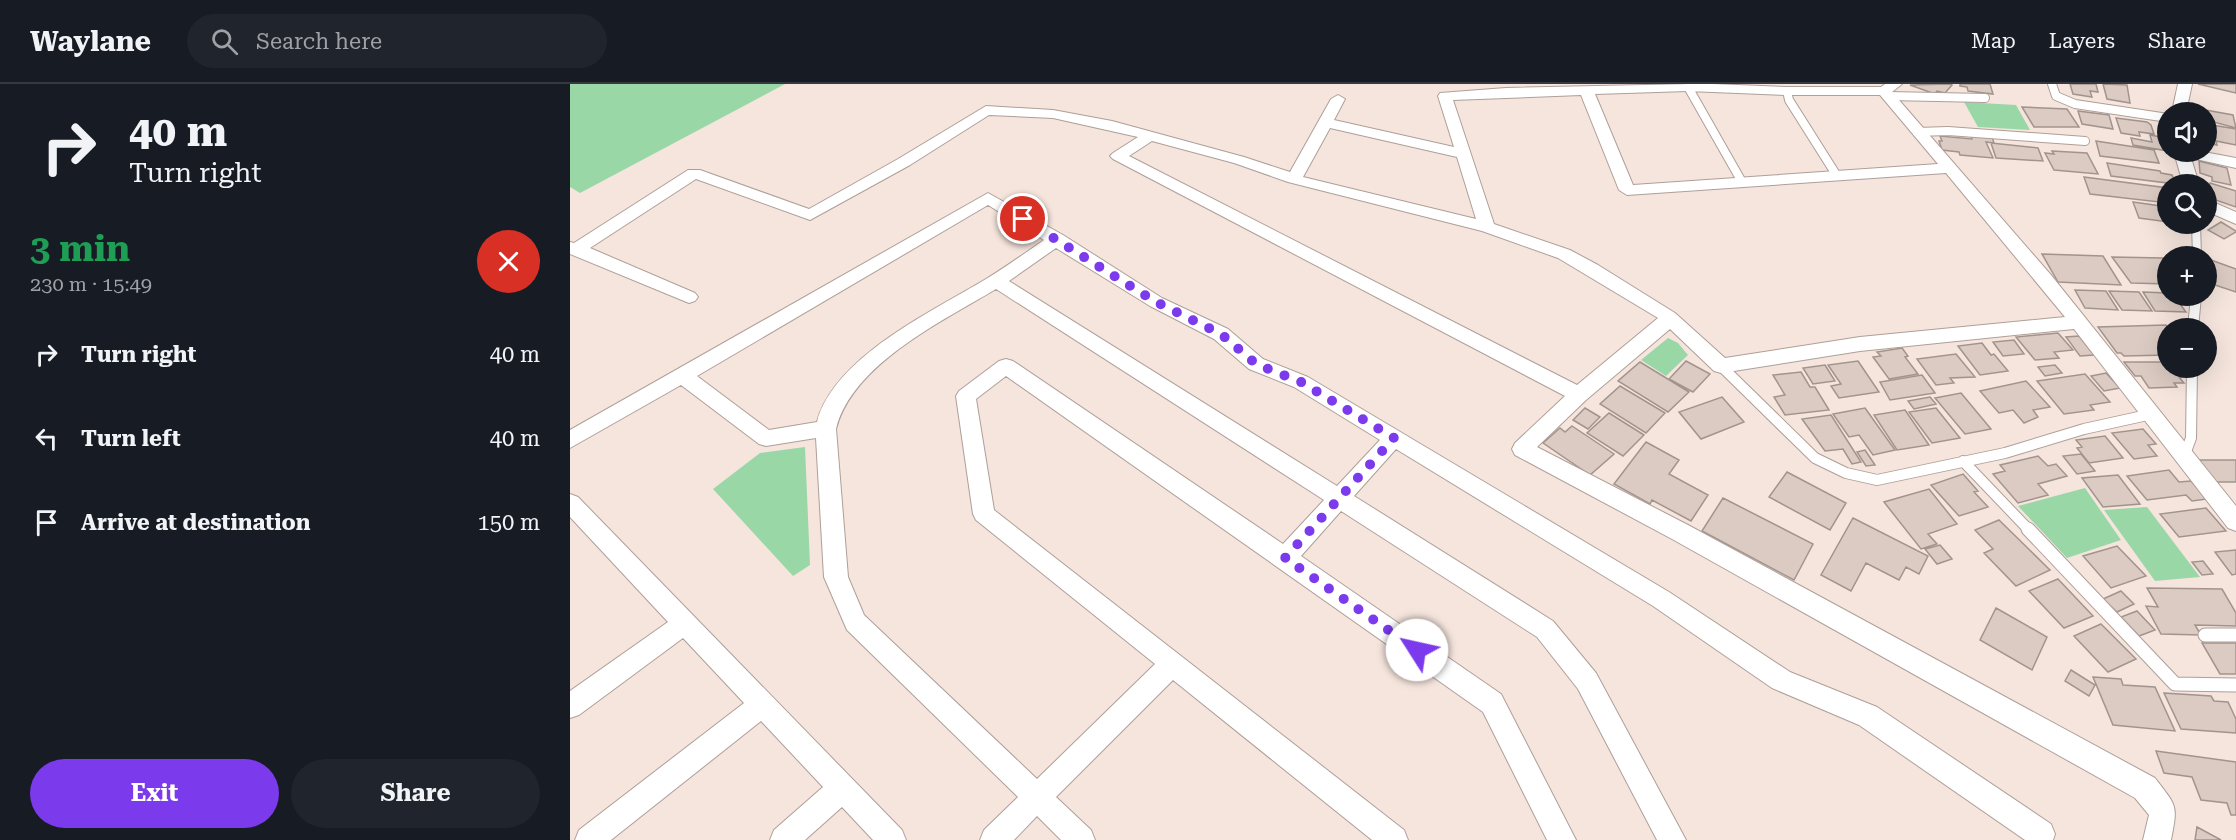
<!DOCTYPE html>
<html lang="en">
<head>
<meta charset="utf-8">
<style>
  body { margin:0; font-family:"Roboto Serif",serif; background:#20242c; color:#f1f3f6; height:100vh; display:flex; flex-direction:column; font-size:22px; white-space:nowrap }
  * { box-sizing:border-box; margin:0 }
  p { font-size:20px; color:#9ea1a6 }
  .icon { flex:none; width:33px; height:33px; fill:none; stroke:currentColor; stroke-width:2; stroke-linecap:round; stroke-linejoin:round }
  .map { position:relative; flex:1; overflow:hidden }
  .drawer { display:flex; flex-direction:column; background:#171b24; width:570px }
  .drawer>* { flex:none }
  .banner { background:#171b24; color:#f1f3f6; overflow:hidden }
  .buttons { position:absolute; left:1587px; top:18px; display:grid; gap:12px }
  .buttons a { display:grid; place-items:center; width:60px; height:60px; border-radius:50%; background:#171b24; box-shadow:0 6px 24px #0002; font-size:30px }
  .pin { position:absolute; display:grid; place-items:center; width:51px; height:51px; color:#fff; margin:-26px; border:3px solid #fff; border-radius:50%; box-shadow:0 2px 6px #0007 }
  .me { position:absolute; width:66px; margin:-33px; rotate:305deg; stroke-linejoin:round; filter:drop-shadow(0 0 4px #0008) }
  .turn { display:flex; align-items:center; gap:21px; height:126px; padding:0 30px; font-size:27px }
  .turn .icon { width:78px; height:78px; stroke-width:2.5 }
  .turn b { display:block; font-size:42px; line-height:51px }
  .round { display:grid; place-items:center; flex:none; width:63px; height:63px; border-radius:32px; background:#20242c }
  .summary { display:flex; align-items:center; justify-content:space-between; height:102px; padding:0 30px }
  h1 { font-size:36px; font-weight:700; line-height:45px; color:#1e9e55 }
  .action { display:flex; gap:12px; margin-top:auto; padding:12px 30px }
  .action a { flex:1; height:69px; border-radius:36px; background:#7c3aed; color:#fff; font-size:24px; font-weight:700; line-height:69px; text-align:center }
  .action a+a { background:#20242c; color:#f1f3f6 }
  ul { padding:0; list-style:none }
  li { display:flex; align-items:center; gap:18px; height:84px; padding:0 30px }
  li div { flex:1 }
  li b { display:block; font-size:22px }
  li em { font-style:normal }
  header { display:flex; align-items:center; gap:36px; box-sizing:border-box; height:84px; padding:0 30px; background:#171b24; border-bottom:2px solid #363941 }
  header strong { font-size:28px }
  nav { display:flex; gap:33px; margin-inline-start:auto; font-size:21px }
  .search { width:420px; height:54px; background:#20242c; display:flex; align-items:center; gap:15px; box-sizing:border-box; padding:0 21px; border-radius:33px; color:#9ea1a6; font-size:22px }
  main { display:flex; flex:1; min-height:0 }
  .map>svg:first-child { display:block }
  .green { fill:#9ad7a7 }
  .building { fill:#dbcbc3; stroke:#a2948d; stroke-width:1.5 }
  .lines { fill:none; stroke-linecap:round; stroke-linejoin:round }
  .service-far2-casing { stroke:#ae9f98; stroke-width:10 }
  .service-far1-casing { stroke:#ae9f98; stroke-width:12 }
  .service-casing { stroke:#ae9f98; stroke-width:15 }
  .minor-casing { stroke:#ae9f98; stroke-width:2 }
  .service-far2 { stroke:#fff; stroke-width:8 }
  .service-far1 { stroke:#fff; stroke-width:10 }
  .service { stroke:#fff; stroke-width:13 }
  .minor { fill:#fff; fill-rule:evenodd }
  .route { stroke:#7c3aed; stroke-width:10; stroke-dasharray:0 18 }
</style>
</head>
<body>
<header>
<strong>Waylane</strong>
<div class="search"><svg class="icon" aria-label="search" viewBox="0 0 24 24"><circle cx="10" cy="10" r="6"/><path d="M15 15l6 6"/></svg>Search here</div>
<nav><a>Map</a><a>Layers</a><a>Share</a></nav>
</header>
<main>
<section class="drawer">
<div class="banner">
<div class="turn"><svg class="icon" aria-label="right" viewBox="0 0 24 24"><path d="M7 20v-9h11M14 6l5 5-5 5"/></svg><div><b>40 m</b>Turn right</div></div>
</div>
<div class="summary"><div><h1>3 min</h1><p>230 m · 15:49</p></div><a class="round" style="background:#d93025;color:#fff"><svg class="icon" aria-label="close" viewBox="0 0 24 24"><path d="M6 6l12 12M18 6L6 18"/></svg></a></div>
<ul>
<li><svg class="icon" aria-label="right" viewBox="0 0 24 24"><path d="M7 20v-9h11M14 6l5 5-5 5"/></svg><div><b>Turn right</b></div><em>40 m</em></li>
<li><svg class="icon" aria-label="left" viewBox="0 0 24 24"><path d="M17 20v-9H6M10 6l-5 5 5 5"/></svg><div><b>Turn left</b></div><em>40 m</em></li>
<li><svg class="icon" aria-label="arrive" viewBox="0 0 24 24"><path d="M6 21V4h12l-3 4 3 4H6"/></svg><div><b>Arrive at destination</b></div><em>150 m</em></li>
</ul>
<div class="action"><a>Exit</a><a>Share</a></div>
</section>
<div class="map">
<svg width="1666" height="756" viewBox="0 0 1666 756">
  <rect width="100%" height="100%" fill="#f5e5dd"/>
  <path class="green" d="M0,0H215L10,109L0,103Z
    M1394,18L1446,21L1460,46L1408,43Z
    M1098,254L1108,259L1118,271L1096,292L1071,276Z
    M235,363L240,481L223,492L143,405L190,369Z
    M1515,404L1551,456L1497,474L1448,422Z
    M1577,423L1630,493L1585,497L1534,426Z"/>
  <path class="building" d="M1379,0L1382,1L1375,9L1367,7L1365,10L1340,1Z
    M1390,0H1420L1423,10L1398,7L1397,3L1390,2Z
    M1500,0H1526L1528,8L1520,7L1522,13L1503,10Z
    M1533,0L1557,1L1560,19L1537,15Z
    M1628,0H1666V9Z
    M1452,23L1497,25L1509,43H1464Z
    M1630,25L1663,31L1666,44L1636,36V28H1631Z
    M1508,27L1539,31L1543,45L1512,40Z
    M1546,34L1577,38L1581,41L1584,50L1569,48L1570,52L1551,49Z
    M1636,40L1666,45V61L1646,57L1647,61L1636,59Z
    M1401,51L1422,53L1424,59L1416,58L1423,74L1390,71L1389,68L1372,66L1369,57H1372L1370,52L1402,55Z
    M1580,51L1596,54L1598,67L1563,61L1561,54L1582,58Z
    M1526,57L1584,66L1589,79L1530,72Z
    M1421,59L1468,64L1473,77L1426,74Z
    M1482,67L1517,69L1528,90L1484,86L1475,69L1484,70Z
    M1629,77L1657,84L1661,101L1642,97V93L1630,89Z
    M1537,79L1590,87L1591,89L1602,91L1606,100L1541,92Z
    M1514,93L1598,104V119L1520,110Z
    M1640,99L1666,107V123L1637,113Z
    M1563,118L1598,123V138L1569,134Z
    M1651,138L1666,147V148L1654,155L1638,146Z
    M1472,170L1533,172L1551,201L1488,198Z
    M1542,173L1594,174L1598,178V200L1561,199Z
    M1641,176L1666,185V208L1636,198Z
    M1505,206L1536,207L1548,226L1515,224Z
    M1539,207L1569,208L1582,227L1552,226Z
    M1573,208L1598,209V212H1604L1616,228L1585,227Z
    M1596,241L1599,244L1598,271L1554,272L1551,269H1547L1528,243Z
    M1488,249L1503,266L1484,268L1489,274L1465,276L1446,253Z
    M1509,252L1524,271L1510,272L1496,253Z
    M1444,256L1454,270L1433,272L1423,258Z
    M1412,259L1421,271L1424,270L1438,287L1410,291L1388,262Z
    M1332,264L1338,272L1335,273L1348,290L1319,295L1303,273L1311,272L1307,268Z
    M1386,270L1405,293L1380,294L1384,299L1366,301L1347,275Z
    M1116,277L1140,290L1123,308L1099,295Z
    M1288,277L1309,308L1269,314L1261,302L1271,300L1258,281Z
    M1070,278L1119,308L1098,328L1048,297Z
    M1554,278H1598V284H1611L1618,293H1609L1614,299H1604L1607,303L1579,304L1571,292H1565Z
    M1255,281L1265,297L1243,300L1233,284Z
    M1485,281L1492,289L1475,292L1468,283Z
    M1231,288L1240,303H1245L1259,326L1215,331L1204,313L1215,311L1203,291Z
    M1536,289L1550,304L1534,307L1521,292Z
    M1515,290L1540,318L1520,321L1524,326L1494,330L1467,297Z
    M1352,291L1365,309L1320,316L1310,298Z
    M1456,297L1480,323L1463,326L1468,333L1454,339L1443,326L1429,329L1410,307Z
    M1050,302L1095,329L1076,349L1030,320Z
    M1391,309L1421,345L1395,350L1365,314Z
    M1152,313L1174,338L1131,355L1109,328Z
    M1360,313L1366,320L1344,325L1338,317Z
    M1015,324L1030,333L1018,345L1003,336Z
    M1295,324L1325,366L1303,371L1289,351L1279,353L1263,330Z
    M1366,324L1390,354L1362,359L1339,328Z
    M1335,326L1359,361L1327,366L1304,331Z
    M1039,329L1074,351L1053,372L1017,349Z
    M1261,331L1291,378L1282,380L1273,365L1255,367L1232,335Z
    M1002,342L1044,370L1020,391L973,359L990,344L995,348Z
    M1573,345L1586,360L1578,361L1587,372L1564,375L1542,349Z
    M1535,352L1553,374L1519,379L1507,364L1512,363L1506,356Z
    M1076,358L1109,376L1099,390L1138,411L1121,437L1082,416L1080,420L1044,400Z
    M1295,366L1305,381L1296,382L1287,368Z
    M1511,370L1525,387L1507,390L1493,372Z
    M1468,372L1478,382L1486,380L1497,392L1468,400L1478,411L1448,419L1423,390L1435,387L1430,381Z
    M1628,376H1666V398H1644Z
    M1599,386L1609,398L1621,397L1637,415L1622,417L1616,411L1577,416L1557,392Z
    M1217,388L1276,419L1260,446L1199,413Z
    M1393,390L1408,407L1404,408L1418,423L1389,432L1361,401Z
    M1548,391L1570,420L1533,423L1512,394Z
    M1359,405L1387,440L1358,450L1367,460L1351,465L1314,418Z
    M1153,414L1243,460L1224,496L1132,447Z
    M1636,424L1656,447L1609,453L1590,430Z
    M1283,434L1358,472L1349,490L1336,483L1329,496L1296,479L1281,507L1251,491Z
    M1429,436L1480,486L1446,502L1414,469L1423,465L1405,446Z
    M1370,461L1382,475L1367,480L1355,465Z
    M1547,462L1576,492L1541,504L1513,472Z
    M1666,466V490L1662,491L1645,468Z
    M1633,477L1643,490L1632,491L1622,478Z
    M1488,495L1523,532L1494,544L1459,507Z
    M1577,504L1652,505L1666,529V542L1625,541L1631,551L1591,550L1576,522L1588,523Z
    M1551,507L1564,520L1547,528L1533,515Z
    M1426,524L1477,553L1462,586L1410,556Z
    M1567,527L1585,546L1569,552L1551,533Z
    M1531,540L1566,575L1538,588L1504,552Z
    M1632,559H1666V590H1650Z
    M1501,586L1525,601L1519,612L1495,597Z
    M1523,593L1551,595L1553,601L1585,603L1605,647L1543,641Z
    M1594,609L1641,612L1644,617L1658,618L1666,635V649L1611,645Z
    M1586,667L1666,678V731H1661L1657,719L1631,716L1622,693L1594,689Z
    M1627,743L1651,756H1625Z"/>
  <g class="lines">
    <g class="service-far2-casing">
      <path id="service-far2" d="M1482,0L1486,12L1505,20L1598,34
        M1118,3L1217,7L1219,16L1267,92
        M1118,3L1172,98
        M1318,12L1415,14
        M1347,48L1378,47L1515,57
        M1626,140L1627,172"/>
    </g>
    <g class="service-far1-casing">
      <path id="service-far1" d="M1623,244L1626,212
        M1151,282L1245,374L1276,389L1307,396L1435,369L1514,345L1582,330
        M1614,373L1621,354L1622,284
        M1393,377L1459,446"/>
    </g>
    <g class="service-casing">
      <path id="service" d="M1458,445L1605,600L1666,601
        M1635,551H1666"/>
    </g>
    <g class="minor-casing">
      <path id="minor" d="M1123,0L1125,3L1123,6L1118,7L1025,10L1063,101L1368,80L1310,11H1217L1210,7L1217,3H1311L1315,0H1332L1322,8L1481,191L1666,422V447L1658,444L1504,245L1290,267L1151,289L1144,287L1100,245L1016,316L967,363L1118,441L1585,694C1607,723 1608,720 1601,756H1573L1579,731L1565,714L1102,455L945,371L942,365L945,359L995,312L543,75L540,72L543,69L568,53L483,34L419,31L340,81L240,136L126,95L20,164L125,209L128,213L125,217L119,219L0,170V158L4,159L118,86H130L239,125L328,75L416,22L483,26L542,37L674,73L720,88L761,15L768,11L775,15L764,36L884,63L868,12L870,9L936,4ZM1011,11L1049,106L1057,111L1376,89L1495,233L1290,253L1155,274L1105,229L1028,181L1000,166L924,140L883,16ZM760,44L887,73L906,135L733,93ZM582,57L664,79L718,98L912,147L988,174L1088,234L1007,301L559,72Z
        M1608,0H1622L1616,28H1602Z
        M1604,68H1634L1666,74V84L1621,74L1629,100H1613Z
        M418,109L493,151L592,214L658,245L693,275L738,293L1099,508L1220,588L1307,623L1481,740L1485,750L1483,756H1455L1289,641L1202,604L1083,522L826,365L784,412L983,537L1026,589L1116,756H1087L1008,605L967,553L771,427L731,472L931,610L1006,756H977L913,628L436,292L406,315L424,426L834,746L838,756H802L603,596L486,713L521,746L525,756H491L467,732L444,756H410L414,746L448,713L277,546L254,493L246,354L196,362L189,360L111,301L0,364V346ZM418,121L474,156C455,169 436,183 416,195C363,227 264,273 247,338L199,346L127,292ZM486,164L580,222L644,255L679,285L724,303L810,356L767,402L439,197ZM426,205L754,416L713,460L443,277L436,275L429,277L389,307L386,312L403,430L406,436L585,580L467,695L294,531L278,493L266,345C282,280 373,237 426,205Z
        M1636,115L1666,128V140L1636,127Z
        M0,410L8,413L332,746L336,756H303L272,723L235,756H200L204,746L253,703L191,637L41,756H5L9,746L174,619L113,554L9,631L0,634V607L98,538L0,433Z"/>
    </g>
    <use href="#service-far2" class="service-far2"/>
    <use href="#service-far1" class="service-far1"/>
    <use href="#service" class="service"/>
    <use href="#minor" class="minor"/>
  </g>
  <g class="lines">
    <path class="route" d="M453,135L586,218L651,250L686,280L731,298L824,354L715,474L847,566"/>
  </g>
</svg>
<div class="buttons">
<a><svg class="icon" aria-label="sound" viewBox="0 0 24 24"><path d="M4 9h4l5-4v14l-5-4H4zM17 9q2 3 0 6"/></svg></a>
<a><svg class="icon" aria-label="search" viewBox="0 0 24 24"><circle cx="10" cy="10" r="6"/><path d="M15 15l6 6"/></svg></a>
<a>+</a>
<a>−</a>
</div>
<div class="pin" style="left:453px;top:135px;background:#d93025"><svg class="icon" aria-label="arrive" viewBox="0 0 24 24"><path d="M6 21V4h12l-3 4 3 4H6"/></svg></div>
<svg class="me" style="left:847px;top:566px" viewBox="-20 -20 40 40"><circle r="19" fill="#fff"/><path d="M0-13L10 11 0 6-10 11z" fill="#7c3aed"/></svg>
</div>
</main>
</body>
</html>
